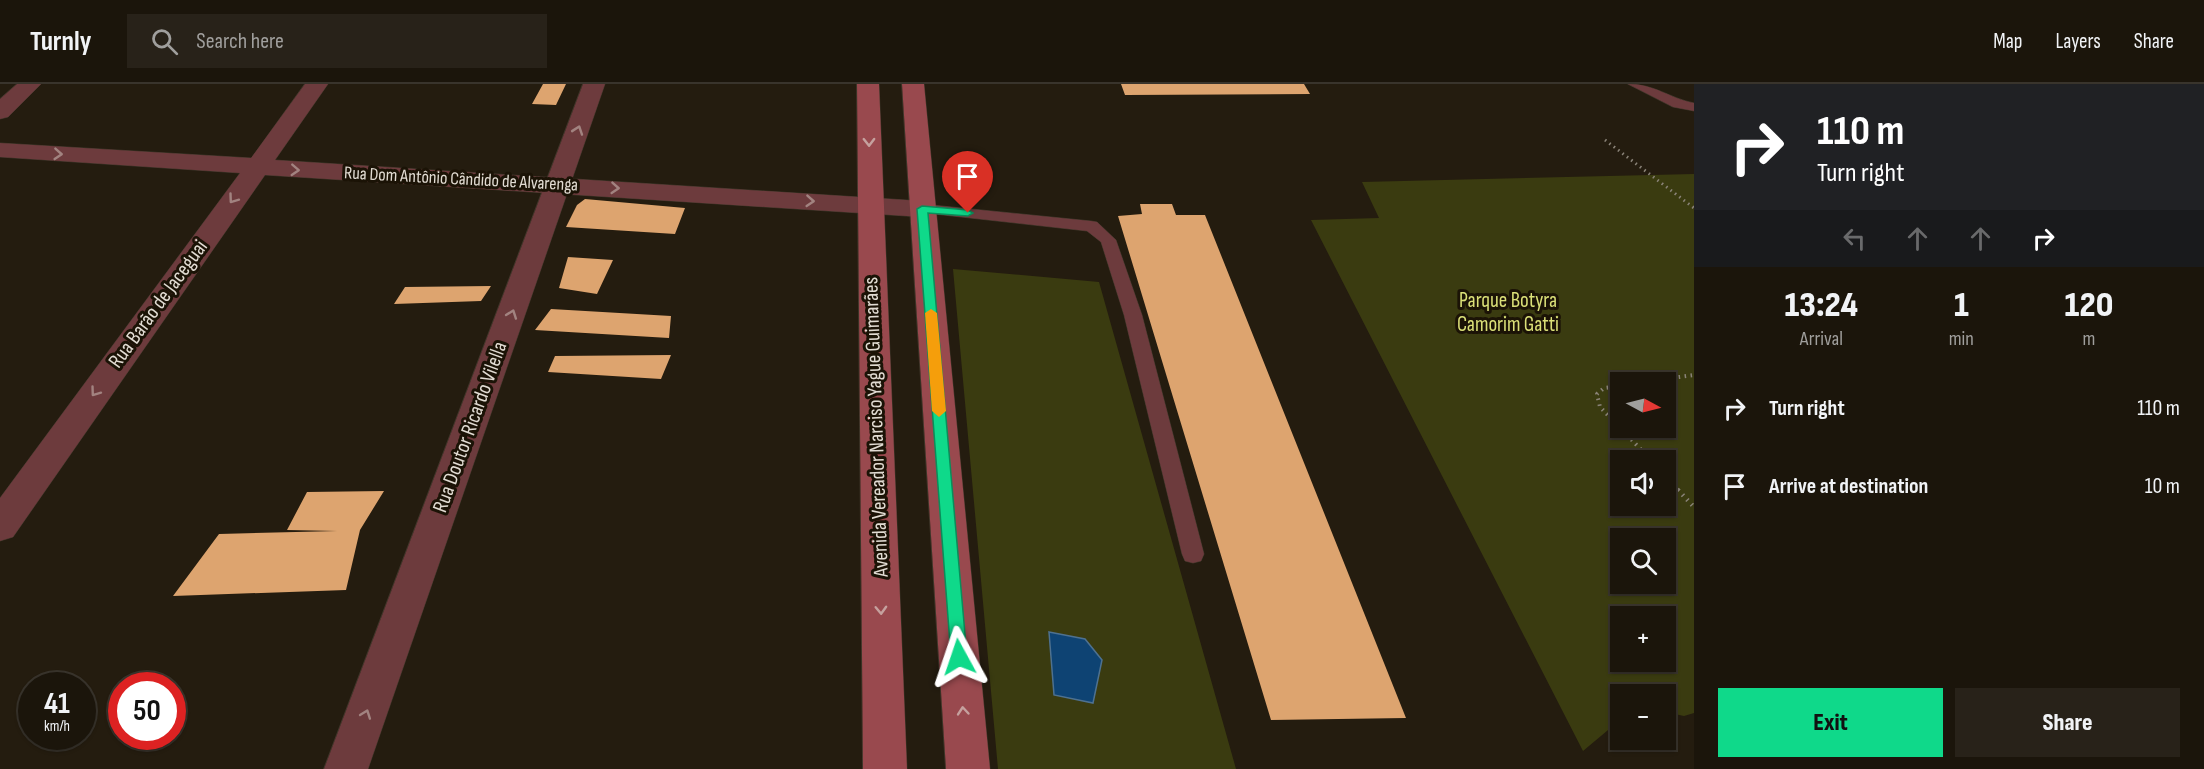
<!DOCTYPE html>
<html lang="en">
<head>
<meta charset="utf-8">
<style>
  body { margin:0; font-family:"Sofia Sans Condensed",sans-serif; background:#282219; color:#f1f3f6; height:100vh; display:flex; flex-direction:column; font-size:22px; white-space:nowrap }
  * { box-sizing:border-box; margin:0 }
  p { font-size:20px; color:#a09f9d }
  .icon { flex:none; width:33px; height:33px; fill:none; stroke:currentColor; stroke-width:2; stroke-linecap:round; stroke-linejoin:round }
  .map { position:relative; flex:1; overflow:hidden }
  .side { display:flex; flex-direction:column; background:#1b150b; width:510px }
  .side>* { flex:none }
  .top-card { background:#202124; color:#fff; overflow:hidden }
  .needle { width:39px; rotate:97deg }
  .buttons { position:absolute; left:1610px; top:288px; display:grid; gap:12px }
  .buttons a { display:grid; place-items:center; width:66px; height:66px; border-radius:0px; background:#1b150b; box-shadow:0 2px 4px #0004,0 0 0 2px #39342c; font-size:30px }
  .speed { position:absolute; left:18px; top:588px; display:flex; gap:12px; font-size:30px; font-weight:700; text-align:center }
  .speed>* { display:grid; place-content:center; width:78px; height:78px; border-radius:50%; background:#1b150b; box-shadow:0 2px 4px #0004,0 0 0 2px #39342c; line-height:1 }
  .speed small { font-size:15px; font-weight:400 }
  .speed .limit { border:9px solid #d22; background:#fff; color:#111 }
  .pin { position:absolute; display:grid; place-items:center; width:51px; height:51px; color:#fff; margin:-62px -26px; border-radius:50% 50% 50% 0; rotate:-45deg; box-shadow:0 0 6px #0007 }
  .pin .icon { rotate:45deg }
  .me { position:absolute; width:66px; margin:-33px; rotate:355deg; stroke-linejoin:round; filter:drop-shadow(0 0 4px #0008) }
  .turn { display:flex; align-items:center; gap:21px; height:126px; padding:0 24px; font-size:27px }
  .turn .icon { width:78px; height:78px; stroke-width:2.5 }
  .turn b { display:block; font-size:42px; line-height:51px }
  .lanes { display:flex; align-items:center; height:57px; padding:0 24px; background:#0003; justify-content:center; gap:30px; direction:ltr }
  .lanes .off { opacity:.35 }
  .eta { display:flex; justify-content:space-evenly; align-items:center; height:102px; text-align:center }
  .eta b { font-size:36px; font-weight:800; line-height:42px }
  .button { display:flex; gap:12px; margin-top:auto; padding:12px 24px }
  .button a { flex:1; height:69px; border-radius:0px; background:#0fd98a; color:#111; font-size:24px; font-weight:800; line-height:69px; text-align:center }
  .button a+a { background:#282219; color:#f1f3f6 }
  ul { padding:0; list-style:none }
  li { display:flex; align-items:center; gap:18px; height:78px; padding:0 24px }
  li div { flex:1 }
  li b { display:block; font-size:22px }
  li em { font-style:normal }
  header { display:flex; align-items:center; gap:36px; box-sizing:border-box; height:84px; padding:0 30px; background:#1b150b; border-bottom:2px solid #39342c }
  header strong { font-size:28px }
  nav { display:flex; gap:33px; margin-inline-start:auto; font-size:21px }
  .search { width:420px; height:54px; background:#282219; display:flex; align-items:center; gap:15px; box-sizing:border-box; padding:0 21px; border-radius:0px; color:#a09f9d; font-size:22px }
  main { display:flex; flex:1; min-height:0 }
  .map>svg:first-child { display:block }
  .green { fill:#3a3b10; fill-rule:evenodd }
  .water { fill:#0e4373; stroke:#4e7190; stroke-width:1.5 }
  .building { fill:#dda46f }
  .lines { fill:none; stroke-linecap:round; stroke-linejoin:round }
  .service-casing { stroke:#3f372a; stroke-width:1 }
  .minor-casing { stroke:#3f372a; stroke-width:1 }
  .tertiary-casing { stroke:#3f372a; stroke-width:1 }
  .secondary-casing { stroke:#3f372a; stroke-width:1 }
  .path-far2 { stroke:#8a8378; stroke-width:3; stroke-dasharray:1.5 4; stroke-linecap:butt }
  .path-far1 { stroke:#8a8378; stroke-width:4; stroke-dasharray:1.5 4.5; stroke-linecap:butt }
  .path { stroke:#8a8378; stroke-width:4.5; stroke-dasharray:1.5 5; stroke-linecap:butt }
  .service { fill:#6d3b3d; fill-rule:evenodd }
  .minor { fill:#6d3b3d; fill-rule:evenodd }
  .tertiary { fill:#6d3b3d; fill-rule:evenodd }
  .secondary { fill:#99494e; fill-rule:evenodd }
  .oneway { stroke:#a28380 }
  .oneway2 { stroke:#c5a19e }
  .route { fill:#0fd98a; stroke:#0a8d5a; stroke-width:1.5 }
  .slow { fill:#f59e0b }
  .labels { text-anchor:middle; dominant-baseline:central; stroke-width:6; stroke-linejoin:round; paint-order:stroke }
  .far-street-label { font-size:18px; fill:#e2dcd3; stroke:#1b1306 }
  .park-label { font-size:21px; fill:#dbe078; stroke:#1b1306 }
  .street-label { font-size:21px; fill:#e2dcd3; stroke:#1b1306 }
</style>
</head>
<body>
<header>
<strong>Turnly</strong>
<div class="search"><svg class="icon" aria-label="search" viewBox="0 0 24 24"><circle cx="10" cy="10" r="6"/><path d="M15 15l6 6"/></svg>Search here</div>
<nav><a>Map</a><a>Layers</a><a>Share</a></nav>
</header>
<main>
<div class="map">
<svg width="1694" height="685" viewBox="0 0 1694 685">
  <rect width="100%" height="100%" fill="#241c0f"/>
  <path class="green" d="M1694,90V629L1684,632L1665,628V610H1620V636L1583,667L1311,136L1379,134L1362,98ZM1620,298H1665V344H1620ZM1620,376H1665V422H1620ZM1620,454H1665V500H1620ZM1620,532H1665V578H1620Z
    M953,185L1099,198L1236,685H998Z"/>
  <path class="water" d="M1049,548L1085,555L1102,576L1093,619L1054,611Z"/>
  <path class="building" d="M543,0H566L556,21L532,20Z
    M1121,0H1304L1310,10L1125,11Z
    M585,115L685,124L675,150L566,143L577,121Z
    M1140,120H1172L1176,131H1205L1406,634L1271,636L1118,132L1142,130Z
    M568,173L613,176L597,210L559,204Z
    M491,202L481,217L394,220L405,203Z
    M551,225L671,232L669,254L535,246Z
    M671,271L661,295L548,288L555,272Z
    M384,407L360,446L346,506L173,512L219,450L337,447L287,446L307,408Z"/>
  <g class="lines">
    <g class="service-casing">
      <path id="service" d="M1628,0C1655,0 1669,14 1694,19V27L1673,23Z
        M922,120L1091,137L1097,138L1116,156L1142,231L1204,470L1201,477L1193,479L1185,477L1182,470L1124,231L1101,158L1087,147L916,128L914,125L916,122Z"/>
    </g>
    <g class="minor-casing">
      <path id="minor" d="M17,0H41L8,33L0,35V15Z
        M305,0H328L275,76L922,117L931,119L935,125L931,131L922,133L265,91L13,453L0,457V414L240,89L0,73V59L251,74Z"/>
    </g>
    <g class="tertiary-casing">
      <path id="tertiary" d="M583,0H605L368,685H324Z"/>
    </g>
    <g class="secondary-casing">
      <path id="secondary" d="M857,0H879L907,685H863Z
        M902,0H924L990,685H946Z"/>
    </g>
    <path class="path-far2" d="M1605,56L1694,124"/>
    <path class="path-far1" d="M1643,298L1694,291
      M1620,302L1604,304L1597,310L1600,323L1651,376
      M1665,392L1680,408"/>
    <path class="path" d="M1678,406L1694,423"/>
    <use href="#service" class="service"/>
    <use href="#minor" class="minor"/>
    <use href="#tertiary" class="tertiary"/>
    <use href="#secondary" class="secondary"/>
  </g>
  <defs><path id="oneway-chevron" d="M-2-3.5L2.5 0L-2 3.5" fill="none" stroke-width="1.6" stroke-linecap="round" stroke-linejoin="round" transform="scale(1.5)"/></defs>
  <g class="oneway">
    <use href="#oneway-chevron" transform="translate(578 46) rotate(-71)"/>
    <use href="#oneway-chevron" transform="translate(58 70) rotate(4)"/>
    <use href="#oneway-chevron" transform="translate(295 86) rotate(3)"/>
    <use href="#oneway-chevron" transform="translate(615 104) rotate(4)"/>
    <use href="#oneway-chevron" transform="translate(233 115) rotate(126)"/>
    <use href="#oneway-chevron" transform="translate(810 117) rotate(4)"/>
    <use href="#oneway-chevron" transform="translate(512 230) rotate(-70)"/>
    <use href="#oneway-chevron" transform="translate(95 308) rotate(126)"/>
    <use href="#oneway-chevron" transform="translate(366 630) rotate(-70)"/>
  </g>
  <g class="oneway2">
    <use href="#oneway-chevron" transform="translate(869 58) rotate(89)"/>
    <use href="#oneway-chevron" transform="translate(881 526) rotate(88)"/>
    <use href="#oneway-chevron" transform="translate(963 627) rotate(-95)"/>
  </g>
  <path class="route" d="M922,122L968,126L973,129L968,132L928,129L967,573L965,578L959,580L953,578L951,573L917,125Z"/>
  <path class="slow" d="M931,225L937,229L946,327L939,333L932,327L925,229Z"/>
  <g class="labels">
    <g class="far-street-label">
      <text transform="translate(461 95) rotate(3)">Rua Dom Antônio Cândido de Alvarenga</text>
    </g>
    <g class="park-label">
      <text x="1508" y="216">Parque Botyra<tspan x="1508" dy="24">Camorim Gatti</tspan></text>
    </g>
    <g class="street-label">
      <text transform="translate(158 220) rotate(-54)">Rua Barão de Jaceguai</text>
      <text transform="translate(470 343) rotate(-70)">Rua Doutor Ricardo Vilella</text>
      <text transform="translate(876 343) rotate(-92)">Avenida Vereador Narciso Yague Guimarães</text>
    </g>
  </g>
</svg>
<div class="buttons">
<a><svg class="needle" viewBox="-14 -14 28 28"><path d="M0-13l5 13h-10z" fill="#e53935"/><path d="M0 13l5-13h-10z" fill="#a09f9d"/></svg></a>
<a><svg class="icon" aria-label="sound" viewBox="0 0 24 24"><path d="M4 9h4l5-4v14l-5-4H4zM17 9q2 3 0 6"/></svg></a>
<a><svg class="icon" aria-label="search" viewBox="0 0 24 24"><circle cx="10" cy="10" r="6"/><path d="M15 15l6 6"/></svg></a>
<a>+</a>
<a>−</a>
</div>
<div class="speed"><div>41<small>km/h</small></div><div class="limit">50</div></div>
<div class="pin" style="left:968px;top:129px;background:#d93025"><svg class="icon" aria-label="arrive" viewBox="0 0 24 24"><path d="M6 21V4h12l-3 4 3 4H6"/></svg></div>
<svg class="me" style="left:959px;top:573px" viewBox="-20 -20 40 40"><path d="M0-17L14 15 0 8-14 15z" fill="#0fd98a" stroke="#fff" stroke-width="4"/></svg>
</div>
<section class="side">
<div class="top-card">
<div class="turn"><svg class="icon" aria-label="right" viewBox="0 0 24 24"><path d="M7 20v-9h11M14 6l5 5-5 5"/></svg><div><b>110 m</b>Turn right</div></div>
<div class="lanes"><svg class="icon off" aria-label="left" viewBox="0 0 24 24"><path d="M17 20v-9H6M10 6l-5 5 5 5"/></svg><svg class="icon off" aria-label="ahead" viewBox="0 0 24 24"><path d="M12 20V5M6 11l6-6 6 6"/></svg><svg class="icon off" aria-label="ahead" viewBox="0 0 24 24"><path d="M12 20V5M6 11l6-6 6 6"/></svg><svg class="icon" aria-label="right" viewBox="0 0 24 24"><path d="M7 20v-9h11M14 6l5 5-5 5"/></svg></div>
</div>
<div class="eta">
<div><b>13:24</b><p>Arrival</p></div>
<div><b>1</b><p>min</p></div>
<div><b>120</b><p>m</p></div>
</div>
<ul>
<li><svg class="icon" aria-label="right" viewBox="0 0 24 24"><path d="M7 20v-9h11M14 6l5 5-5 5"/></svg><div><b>Turn right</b></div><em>110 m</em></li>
<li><svg class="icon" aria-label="arrive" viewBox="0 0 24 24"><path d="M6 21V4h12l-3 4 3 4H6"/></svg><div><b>Arrive at destination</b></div><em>10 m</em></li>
</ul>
<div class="button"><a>Exit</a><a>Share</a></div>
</section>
</main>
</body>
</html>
